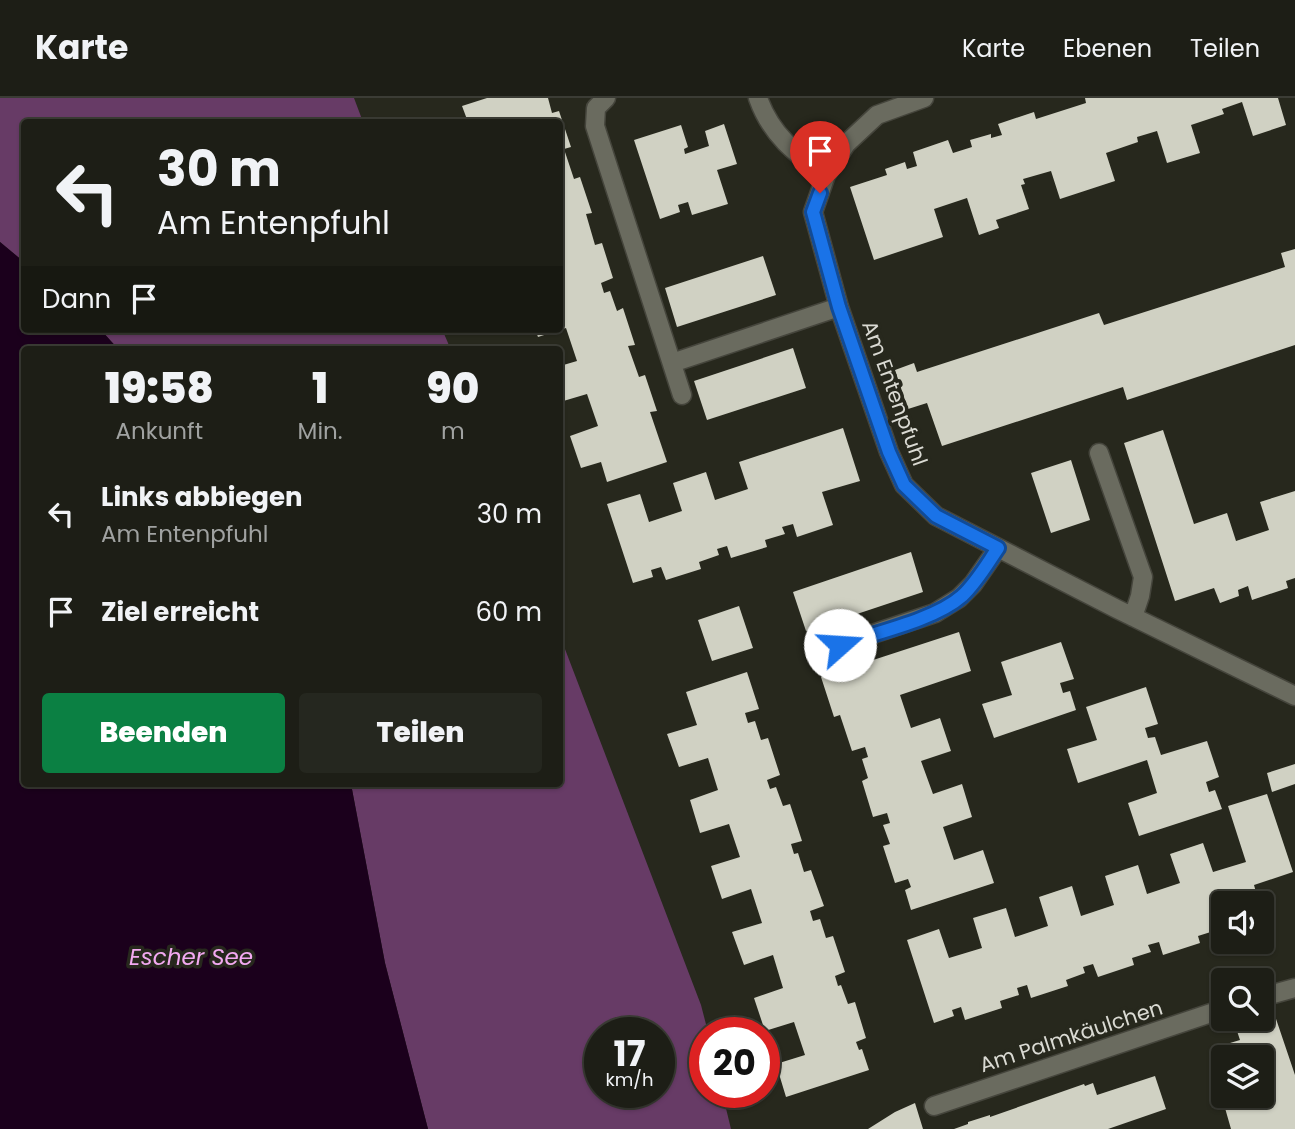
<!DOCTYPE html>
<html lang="de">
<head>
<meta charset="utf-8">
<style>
  body { margin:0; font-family:Poppins,sans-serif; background:#25271f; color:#f1f3f6; height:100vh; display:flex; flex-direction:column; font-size:26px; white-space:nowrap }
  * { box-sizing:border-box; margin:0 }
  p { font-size:23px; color:#a0a2a1 }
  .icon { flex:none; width:38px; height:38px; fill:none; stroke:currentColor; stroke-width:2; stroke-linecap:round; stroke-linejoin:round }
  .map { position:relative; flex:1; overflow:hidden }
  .drawer { position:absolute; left:21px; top:248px; width:542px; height:441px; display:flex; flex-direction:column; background:#1d1e16; border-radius:7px; box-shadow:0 2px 5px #0004,0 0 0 2px #3b3c35 }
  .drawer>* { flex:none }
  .hud { position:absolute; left:21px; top:21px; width:542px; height:214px; border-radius:7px; box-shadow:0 2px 5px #0004,0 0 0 2px #3b3c35; background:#1d1e16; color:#f1f3f6; overflow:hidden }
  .controls { position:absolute; left:1211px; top:793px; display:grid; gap:14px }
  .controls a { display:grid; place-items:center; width:63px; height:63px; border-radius:7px; background:#1d1e16; box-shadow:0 2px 5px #0004,0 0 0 2px #3b3c35; font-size:35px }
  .speed { position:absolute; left:584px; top:919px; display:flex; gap:14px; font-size:35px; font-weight:700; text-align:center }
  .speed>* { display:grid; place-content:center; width:91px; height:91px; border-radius:50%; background:#1d1e16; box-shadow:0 2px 5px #0004,0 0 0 2px #3b3c35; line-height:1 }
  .speed small { font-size:18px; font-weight:400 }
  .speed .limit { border:10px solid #d22; background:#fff; color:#111 }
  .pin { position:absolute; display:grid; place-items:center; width:60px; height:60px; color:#fff; margin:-72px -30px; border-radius:50% 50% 50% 0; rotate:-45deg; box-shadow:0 0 7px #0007 }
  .pin .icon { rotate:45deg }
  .me { position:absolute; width:77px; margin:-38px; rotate:71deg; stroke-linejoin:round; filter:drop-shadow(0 0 5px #0008) }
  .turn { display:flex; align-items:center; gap:24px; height:147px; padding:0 21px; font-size:32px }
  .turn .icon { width:91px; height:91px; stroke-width:2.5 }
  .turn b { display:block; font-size:49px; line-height:60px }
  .then { display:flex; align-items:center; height:66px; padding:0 21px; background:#0003; gap:14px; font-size:26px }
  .eta { display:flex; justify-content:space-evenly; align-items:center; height:119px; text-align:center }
  .eta b { font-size:42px; font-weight:800; line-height:49px }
  .cta { display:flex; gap:14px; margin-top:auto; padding:14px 21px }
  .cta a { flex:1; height:80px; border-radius:7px; background:#0b8043; color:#fff; font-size:28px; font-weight:800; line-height:80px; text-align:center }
  .cta a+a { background:#25271f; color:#f1f3f6 }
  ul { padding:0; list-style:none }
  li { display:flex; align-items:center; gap:21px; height:98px; padding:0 21px }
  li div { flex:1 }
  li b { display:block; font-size:26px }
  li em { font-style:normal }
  header { display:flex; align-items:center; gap:42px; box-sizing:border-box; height:98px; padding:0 35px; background:#1d1e16; border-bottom:2px solid #3b3c35 }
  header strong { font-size:33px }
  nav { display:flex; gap:38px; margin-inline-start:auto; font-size:24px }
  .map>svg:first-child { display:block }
  .green { fill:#673b66; fill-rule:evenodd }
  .water { fill:#1b001c }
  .building { fill:#d0d1c3 }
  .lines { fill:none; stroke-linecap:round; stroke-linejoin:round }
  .minor-casing { stroke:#45453c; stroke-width:21 }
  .minor { stroke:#6a6b5f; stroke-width:18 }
  .route-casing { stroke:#114b97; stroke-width:18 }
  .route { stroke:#1a73e8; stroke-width:12 }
  .labels { text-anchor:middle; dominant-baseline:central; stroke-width:7; stroke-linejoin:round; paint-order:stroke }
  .street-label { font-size:21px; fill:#dadad3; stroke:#27281d }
  .water-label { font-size:23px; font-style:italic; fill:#f3a9f1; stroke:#27281d }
</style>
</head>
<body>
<header>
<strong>Karte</strong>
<nav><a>Karte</a><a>Ebenen</a><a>Teilen</a></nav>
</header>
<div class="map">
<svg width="1295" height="1031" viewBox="0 0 1295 1031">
  <rect width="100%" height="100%" fill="#27281d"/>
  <path class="green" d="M0,0H354L363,24H24V164L0,144Z
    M100,231H442L451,252H119Z
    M560,538L701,907L708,934H705V994H722L731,1031H428L385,865L351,686H560ZM600,934H660V994H600Z"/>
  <path class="water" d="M0,144L24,164V231H100L119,252H24V686H351L385,865L428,1031H0Z"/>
  <path class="building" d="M487,0H548L552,15L559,13L571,49L564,51L574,81L580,79L592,115L586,116L595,147L602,145L613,180L601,185L604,195L610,193L617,213L623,210L635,247L628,248L639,279L645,277L657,313L650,314L667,364L607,384L601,364L581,370L570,338L598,328L587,296L560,304V268L577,263L566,230L538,239L535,231H560V24H468L462,8Z
    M1085,0H1278L1286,27L1253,38L1242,4L1222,11L1224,16L1191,27L1200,55L1167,65L1157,33L1137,39L1138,44L1106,55L1115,83L1060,101L1051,73L1023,81L1025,86L1021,87L1029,111L996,122L999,130L979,137L967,100L934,111L943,139L874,162L850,89L887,77L885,71L905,64L907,71L917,68L913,54L948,42L953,55L972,49L970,42L991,36V40L1002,37L998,26L1034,14L1036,21L1086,5Z
    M724,26L737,66L717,72L728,106L692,117L688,104L678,107L680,114L660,121L634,42L681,27L688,49L684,51L685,56L709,48L705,33Z
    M1295,151V247L1127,302L1123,289L942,348L927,305L908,311L895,272L914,265L917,274L1099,215L1104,227L1285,169L1281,155Z
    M763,158L776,197L677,229L665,190Z
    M793,250L806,290L707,322L694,283Z
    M843,330L860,383L822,394L833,427L797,439L793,426L782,429L785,436L765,442L767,449L731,460L727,448L717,451L719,457L699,464L701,471L666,482L661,469L651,472L653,479L633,485L607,406L640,396L649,424L682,413L673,385L706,374L715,402L748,391L739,364Z
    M1163,332L1194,426L1227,415L1236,443L1269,432L1260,404L1295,393V480L1286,483L1288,490L1252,502L1248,488L1238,492L1239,498L1220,505L1214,490L1175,503L1124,345Z
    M1071,362L1090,422L1051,435L1031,375Z
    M911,454L923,494L806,533L793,494Z
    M739,508L753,550L712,563L698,522Z
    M959,534L971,573L900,597L911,630L940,620L951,653L921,663L933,696L962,686L972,719L943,729L954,762L983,752L994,785L911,812L905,792L911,789L908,781L895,785L883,748L890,746L883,727L890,725L887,715L873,719L862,683L868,680L862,661L868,659L865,649L852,653L840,617L834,619L821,579Z
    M1061,544L1074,581L1060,585L1063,595L1070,593L1076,612L994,640L982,606L1012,597L1001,564Z
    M747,574L759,611L745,615L748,625L755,623L761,642L768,640L780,677L767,682L770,691L776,689L783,708L790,706L802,743L791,746L794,756L798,755L804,774L811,772L824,808L810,813L813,823L820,821L826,840L833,838L845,874L835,878L838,888L841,887L848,906L855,904L866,940L856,944L859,952L862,951L869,972L786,999L776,966L805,957L794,924L765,933L754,900L783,890L773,857L744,867L732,834L762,825L751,791L722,801L711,768L740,759L729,726L700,735L690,702L718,692L708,660L679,669L667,636L697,627L686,594Z
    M1146,589L1158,626L1145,630L1148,640L1155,639L1161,657L1207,643L1219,679L1206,684L1209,694L1215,692L1222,711L1139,738L1128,705L1157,695L1147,662L1078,685L1067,651L1097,642L1086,609Z
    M1295,666V686L1272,694L1267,675Z
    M1267,696L1293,774L1254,787L1259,805H1223V823L1215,826L1217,832L1198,838L1200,845L1163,857L1159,844L1148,847L1151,854L1132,860L1134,867L1098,879L1093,866L1083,869L1085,875L1066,882L1068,888L1031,900L1027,887L1017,890L1019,897L1000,903L1002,910L965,922L961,909L952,912L954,918L934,925L907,842L939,831L949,860L982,850L973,820L1006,810L1015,839L1048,828L1039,799L1072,788L1081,818L1114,807L1105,778L1138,767L1147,796L1180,785L1170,756L1203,745L1213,774L1246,764L1228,708Z
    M1272,909L1295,977V1031H1231L1225,1010L1229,1008L1225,998H1262V959H1223V990L1210,951L1240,942L1233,921L1262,920V912Z
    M1155,978L1166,1011L1108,1031H954L968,1026V1024L990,1017V1019L1084,986L1085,988L1093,985L1097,997Z
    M915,1005L923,1031H868L895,1014Z"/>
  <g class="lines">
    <g class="minor-casing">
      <path id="minor" d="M606,0L596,10L595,28L682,297
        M758,0C771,37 795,55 826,77
        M924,0L877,17L846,46L826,77L813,114L839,209L889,354L904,387L936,418L1117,511L1295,598
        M672,265L839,209
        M1099,355L1143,479L1140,498L1133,519
        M816,555L935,515L959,500L973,486L998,450
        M1262,899L1295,890
        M934,1008L1223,911"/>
    </g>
    <use href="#minor" class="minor"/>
  </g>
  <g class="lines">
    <g class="route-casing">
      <path id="route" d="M820,95L813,114L839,209L889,354L904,387L936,418L998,450C987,466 977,484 962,498C935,522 874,535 840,547"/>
    </g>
    <use href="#route" class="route"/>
  </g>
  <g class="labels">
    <g class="street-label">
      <text transform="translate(895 295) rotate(70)">Am Entenpfuhl</text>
      <text transform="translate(1071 938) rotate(-18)">Am Palmkäulchen</text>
    </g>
    <g class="water-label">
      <text x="191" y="859">Escher See</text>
    </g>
  </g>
</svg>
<div class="controls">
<a><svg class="icon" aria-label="sound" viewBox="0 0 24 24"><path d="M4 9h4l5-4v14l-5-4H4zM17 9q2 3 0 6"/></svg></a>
<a><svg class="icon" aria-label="search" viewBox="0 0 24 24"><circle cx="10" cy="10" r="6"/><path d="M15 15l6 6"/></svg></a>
<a><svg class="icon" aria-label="layers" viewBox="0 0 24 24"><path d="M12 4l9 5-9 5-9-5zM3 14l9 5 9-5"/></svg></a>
</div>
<div class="speed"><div>17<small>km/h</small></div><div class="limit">20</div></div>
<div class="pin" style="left:820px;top:95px;background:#d93025"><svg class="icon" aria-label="arrive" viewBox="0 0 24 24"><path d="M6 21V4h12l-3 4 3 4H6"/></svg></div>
<svg class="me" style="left:840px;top:547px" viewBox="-20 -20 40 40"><circle r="19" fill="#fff"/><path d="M0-13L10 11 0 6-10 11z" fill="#1a73e8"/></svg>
<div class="hud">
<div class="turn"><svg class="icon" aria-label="left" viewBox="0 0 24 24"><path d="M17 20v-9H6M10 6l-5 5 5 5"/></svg><div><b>30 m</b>Am Entenpfuhl</div></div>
<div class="then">Dann<svg class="icon" aria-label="arrive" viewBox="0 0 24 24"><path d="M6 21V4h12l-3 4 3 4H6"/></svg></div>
</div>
<section class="drawer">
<div class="eta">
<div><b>19:58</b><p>Ankunft</p></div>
<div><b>1</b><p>Min.</p></div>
<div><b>90</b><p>m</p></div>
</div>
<ul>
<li><svg class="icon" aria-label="left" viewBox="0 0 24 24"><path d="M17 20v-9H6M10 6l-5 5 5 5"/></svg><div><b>Links abbiegen</b><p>Am Entenpfuhl</p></div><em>30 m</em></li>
<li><svg class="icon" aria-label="arrive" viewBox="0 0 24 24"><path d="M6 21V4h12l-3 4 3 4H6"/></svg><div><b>Ziel erreicht</b></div><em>60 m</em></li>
</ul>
<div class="cta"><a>Beenden</a><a>Teilen</a></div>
</section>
</div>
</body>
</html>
